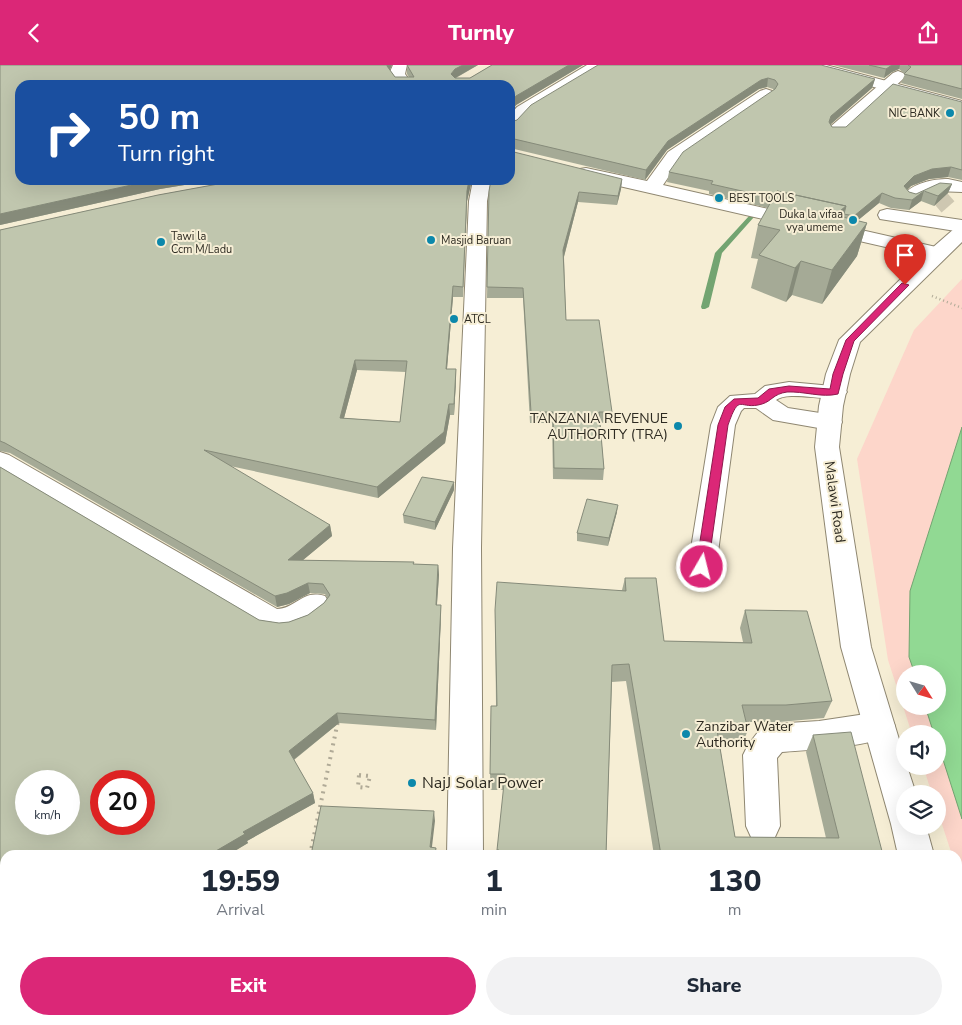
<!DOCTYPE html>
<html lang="en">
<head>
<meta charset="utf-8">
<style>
  body { margin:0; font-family:"Nunito Sans",sans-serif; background:#f2f2f3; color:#1f2937; height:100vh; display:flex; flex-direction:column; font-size:19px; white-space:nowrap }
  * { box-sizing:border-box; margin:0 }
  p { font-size:16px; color:#747a83 }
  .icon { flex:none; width:28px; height:28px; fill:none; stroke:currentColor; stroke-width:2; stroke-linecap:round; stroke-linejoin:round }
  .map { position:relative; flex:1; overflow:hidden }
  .sheet { position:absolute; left:0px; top:785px; width:962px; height:175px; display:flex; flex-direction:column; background:#fff; border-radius:15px 15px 0 0; box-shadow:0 5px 20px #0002 }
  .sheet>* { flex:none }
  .banner { position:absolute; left:15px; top:15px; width:500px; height:105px; border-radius:15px; box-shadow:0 5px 20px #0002; background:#1a4fa0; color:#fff; overflow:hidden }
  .needle { width:32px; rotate:127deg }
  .tools { position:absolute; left:896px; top:600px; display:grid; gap:10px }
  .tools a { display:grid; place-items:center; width:50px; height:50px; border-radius:50%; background:#fff; box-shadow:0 5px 20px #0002; font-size:25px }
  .speed { position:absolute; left:15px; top:705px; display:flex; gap:10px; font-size:25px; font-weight:700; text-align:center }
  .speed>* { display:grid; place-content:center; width:65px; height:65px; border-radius:50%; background:#fff; box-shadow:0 5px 20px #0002; line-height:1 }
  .speed small { font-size:12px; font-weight:400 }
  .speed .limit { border:8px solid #d22; background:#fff; color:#111 }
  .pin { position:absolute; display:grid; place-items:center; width:42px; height:42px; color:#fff; margin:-51px -21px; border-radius:50% 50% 50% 0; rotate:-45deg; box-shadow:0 0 5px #0007 }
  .pin .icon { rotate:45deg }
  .me { position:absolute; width:55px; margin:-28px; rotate:8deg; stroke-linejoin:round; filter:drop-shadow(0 0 4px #0008) }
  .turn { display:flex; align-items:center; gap:18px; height:105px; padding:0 20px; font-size:22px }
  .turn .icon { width:65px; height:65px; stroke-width:2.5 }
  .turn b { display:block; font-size:35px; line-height:42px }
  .eta { display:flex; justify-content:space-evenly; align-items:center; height:85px; text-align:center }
  .eta b { font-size:30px; font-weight:800; line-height:35px }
  .primary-button { display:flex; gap:10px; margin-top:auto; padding:10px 20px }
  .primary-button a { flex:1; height:58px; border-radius:30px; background:#db2777; color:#fff; font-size:20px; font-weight:800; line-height:58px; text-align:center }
  .primary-button a+a { background:#f2f2f3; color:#1f2937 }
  header { display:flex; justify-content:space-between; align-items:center; height:65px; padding:0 20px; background:#db2777; color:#fff; font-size:22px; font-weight:800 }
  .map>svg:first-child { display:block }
  .green { fill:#fdd6ca; fill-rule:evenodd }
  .water { fill:#91d993; stroke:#73a471 }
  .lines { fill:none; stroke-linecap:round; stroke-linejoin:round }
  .stream { fill:#73a471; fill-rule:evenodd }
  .minor-tunnel { stroke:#cec7b1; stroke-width:17; stroke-dasharray:17 8; stroke-linecap:butt }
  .minor-casing { stroke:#8f8771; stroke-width:2 }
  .major-casing { stroke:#8f8771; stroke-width:2 }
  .path-far1 { stroke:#b0aa97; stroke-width:2.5; stroke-dasharray:1 3; stroke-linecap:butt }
  .path { stroke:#b0aa97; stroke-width:4; stroke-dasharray:2 5; stroke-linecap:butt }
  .minor { fill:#fff; fill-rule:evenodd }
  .major { fill:#fff; fill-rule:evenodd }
  .wall { fill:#a5aa96; fill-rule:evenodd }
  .shaded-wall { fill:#868b7a }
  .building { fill:#c0c6ae; stroke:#868b7a; fill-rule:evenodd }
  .route { fill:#db2777; stroke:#8e194d }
  .poi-dot { fill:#0c88ab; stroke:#f6eed5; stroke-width:2 }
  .labels { text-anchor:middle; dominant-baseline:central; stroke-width:4; stroke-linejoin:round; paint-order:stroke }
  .far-poi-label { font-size:11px; fill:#2d2a21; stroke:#f6eed5; text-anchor:start }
  .poi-label { font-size:14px; fill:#2d2a21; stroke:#f6eed5; text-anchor:end }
  .street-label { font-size:14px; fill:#2d2a21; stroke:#f6eed5 }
  .near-poi-label { font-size:16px; fill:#2d2a21; stroke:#f6eed5; text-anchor:start }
</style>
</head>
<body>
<header><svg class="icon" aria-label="back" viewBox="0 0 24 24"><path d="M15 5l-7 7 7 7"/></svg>Turnly<svg class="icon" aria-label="share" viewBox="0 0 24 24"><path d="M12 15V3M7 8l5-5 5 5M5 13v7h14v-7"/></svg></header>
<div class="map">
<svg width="962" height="960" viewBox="0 0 962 960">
  <rect width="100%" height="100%" fill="#f6eed5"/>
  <path class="green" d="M962,214V822L958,808V790H952L938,747V729H932L923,701H938V669H912L888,595L857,394L914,265ZM905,609H938V641H905Z"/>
  <path class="water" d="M962,362V754L938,679V669H934L925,641H938V609H915L909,592L910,526Z"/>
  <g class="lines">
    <path class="stream" d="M749,151L754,152L722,188L709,242L705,244H702L701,242L715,188Z"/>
    <path class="minor-tunnel" d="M936,141L951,128"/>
    <g class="minor-casing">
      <path id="minor" d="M393,0H407L405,9L413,20H397L389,9Z
        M587,0H605L603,3L529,48L516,63L510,65V50L517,42Z
        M898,6L903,8L906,11L903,14L842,70H830L828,66L830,62L893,8Z
        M766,24L772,26L774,29L772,32L680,95L663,120L945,184L948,188L945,192L938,194L580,112L577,108L580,104L586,103L647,116L668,87L760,26Z
        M948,114L962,117V127L936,126L918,135L912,137L906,135L903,131C912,118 933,114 948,114Z
        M473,115H491L487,136L481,483L483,790H447L453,483L469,136Z
        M887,144L962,155V167L880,154L878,150L880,146Z
        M789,317L843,322L847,327L843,332C826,337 789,325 776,335L788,343L839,351L842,357L839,363L830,365L773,355L756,343H744L741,346L735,360L716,502L712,509L702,512L692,509L688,502L711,360L718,342L730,331L755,329L765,321Z
        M0,387L9,390L277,544C297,543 302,524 325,531L330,539C318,561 286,572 263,564L0,407Z
        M879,647L890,651L895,661L890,671C857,683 817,684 782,687L777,693L780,761L775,772L763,777L751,772L746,761L743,690L748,680L761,663L773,659L819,656Z
        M444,955H484L483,960H443Z"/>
    </g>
    <g class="major-casing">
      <path id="major" d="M802,0H826L962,36V46L804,3Z
        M962,161V177L860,277L850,309L843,341L839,382L871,582L905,694V701H907L916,729H905V761H926L934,790H898L891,759L841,582L815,382L819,341L826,309L839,275L931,184L955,163Z
        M958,911L962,913V960H948L946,955H958Z"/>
    </g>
    <path class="path-far1" d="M932,231L962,243"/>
    <path class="path" d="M359,710L370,711L367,723L358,722Z
      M310,790L338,656
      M910,955L932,958
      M150,960L158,955"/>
    <use href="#minor" class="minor"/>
    <use href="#major" class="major"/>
  </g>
  <path class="wall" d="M0,0H392L390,5L395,12H409L407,9V0H478L456,13H470L492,0H583L516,40L510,48V20L20,115H215L160,124L0,160Z
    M598,0L875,14L872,23L830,59L832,62H846L962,37V115L948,112L929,114L911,121L907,125L909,127L916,129L952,119L948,128L934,141L921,136L909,145L891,143L879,138L857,156L867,158L857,191L822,239L792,230L786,237L751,223L758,194L751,193L758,160L768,143L709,129V126L667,117L669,107L774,25L773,24L767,22L759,24L667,85L645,115L510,83V57L517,55Z
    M833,0H962V34L901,18L905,9L899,4L892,7L884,13Z
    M622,114L621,124L617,140L578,137L564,192L566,255L612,347L611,357L600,358L604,404L603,415L553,414L552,358H530L523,233H487L489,126Z
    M240,115H472L467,136L463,232H453L447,304H456V315L454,350H450L445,378L378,433L230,401L330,460L332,471L303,495L414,497V499L438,500L439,510L437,540H441V551L436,665L339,658L294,695L313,728L315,738L247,776L248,778L228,790H5V955H88L90,960H0V402L259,555L279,558L289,557L308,550L324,538L327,533L325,529L310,528L289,539L277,542L10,388L0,386V165L158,130ZM357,305L406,307L400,357L344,353ZM26,716H69V759H26ZM101,716H144V759H101Z
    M454,425L435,465L404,458L403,450Z
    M617,447L608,481L577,476V468Z
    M625,513L664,576L743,577L740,563L745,545L832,636L824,653L779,657H746L748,665L741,682H720L735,772L826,773L806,687L813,670L883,790H654L626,616L612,617L606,790H497L504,725H490L491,641H496L495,545L622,525Z"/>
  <path class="shaded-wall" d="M387,0H392L387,10Z
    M463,0H478L455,13L451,9L455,4Z
    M569,0H583L516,40L510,48V39L516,31Z
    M892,0H900L899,4L892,7L884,13L886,4Z
    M768,13L767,22L759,24L667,85L645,115L646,105L668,76L761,15Z
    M875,14L872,23L829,61V57L831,51Z
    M951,102L948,112L929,114L911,121L901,131L904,121L914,111L932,104Z
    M622,114L621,124L617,140L618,131Z
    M154,115H215L160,124L0,160V149Z
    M469,115H472L467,136L463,232L467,126Z
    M952,119L948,128L934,141L938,131Z
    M924,126L921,136L909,145L912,135Z
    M579,127L578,137L563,195V185Z
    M882,128L879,138L851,161L854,151Z
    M846,141L837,173L835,150Z
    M867,158L857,191L822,239L832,205Z
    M801,196L792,230L786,237L795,203Z
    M453,221V232L446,315V304Z
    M355,295L357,305L341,364L340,353Z
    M456,304V315L454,350V339Z
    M449,339L450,350L445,378L378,433L377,422Z
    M454,417V425L435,465V457Z
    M618,440L617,447L608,481L609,473Z
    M330,460L332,471L291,505L288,495Z
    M438,500L439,510L436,551V540Z
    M308,518L310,528L289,539L277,542L275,531Z
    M441,540V551L436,665L435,655Z
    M337,648L339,658L292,696L289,686Z
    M313,728L315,738L247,776L248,778L228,790H209L243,767Z
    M434,746L435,756L431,790L430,782Z
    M84,955H88L90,960H86Z
    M394,955H399L397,960H393Z"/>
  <path class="building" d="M0,0H387V1L395,12H414L407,0H463L455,4L451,9L455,13H470L492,0H569L516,31L510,39V20H20V115H154L0,149Z
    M598,0H821L875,14L831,51L829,57L832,62H846L893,19L962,37V105L951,102L932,104L914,111L904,121L909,127L916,129L940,118L952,119L938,131L924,126L912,135L895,133L882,128L854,151L844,149L846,141L777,126L773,133L711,119L713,116L669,107L683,87L775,24L778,19L775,15L768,13L761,15L668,76L646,105L510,73V57L517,55L531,40Z
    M869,0H892L886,4Z
    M908,0H962V24L904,9L911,2Z
    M510,86L622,114L618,131L579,127L563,185L566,255H599L612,347H599L604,404L554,403L553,347H531L523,223L487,222L489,126L491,115H510Z
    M240,115H469L467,126L463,222L453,221L446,304H456L454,339H449L444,367L377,422L204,385L330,460L288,495L414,497L413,499L438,500L436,540H441L435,655L337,648L289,686L313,728L243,767L245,769L209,790H5V955H84L86,960H0V402L259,555L279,558L289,557L308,550L324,538L330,530L323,519L308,518L287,528L275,531L5,378L0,376V165L158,130ZM355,295L407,296L400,357L340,353ZM26,716H69V759H26ZM101,716H144V759H101Z
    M777,126L846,141L835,150L867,158L832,205L801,196L795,203L759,190L780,165L758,160Z
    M422,412L454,417L435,457L403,450Z
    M587,434L618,440L609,473L577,468Z
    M625,513H656L664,576L752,578L745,545L807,546L832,636L786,640H742L748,665H717L735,772L839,773L813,670L851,667L883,790H661L629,599L612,600L606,790H498L499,785H497L505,709H490L491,641H497L495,545L497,517L626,526Z
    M321,741L434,746L430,782L436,783L435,790H311Z
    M162,955H394L393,960H154Z
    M484,955H698L699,960H484Z"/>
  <path class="route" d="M902,218L909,220L854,276L843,309L838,329C822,333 803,326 787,327C773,329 772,336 762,339C739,346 740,326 728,360L708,502L706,505H698L696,502L718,360L725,342L734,334L758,333L769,324L789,321L830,324L833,309L846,275Z"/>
  <g class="poi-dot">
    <circle cx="950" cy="48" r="5"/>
    <circle cx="719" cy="133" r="5"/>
    <circle cx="853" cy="155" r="5"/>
    <circle cx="431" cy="175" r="5"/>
    <circle cx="161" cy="177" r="5"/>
    <circle cx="454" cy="254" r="5"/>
    <circle cx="678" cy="361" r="5"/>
    <circle cx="686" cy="669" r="5"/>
    <circle cx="412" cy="718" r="5"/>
  </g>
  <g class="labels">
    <g class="far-poi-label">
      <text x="940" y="48" text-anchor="end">NIC BANK</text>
      <text x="729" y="133">BEST TOOLS</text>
      <text x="843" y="149" text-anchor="end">Duka la vifaa<tspan x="843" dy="13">vya umeme</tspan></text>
      <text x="171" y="171">Tawi la<tspan x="171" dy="13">Ccm M/Ladu</tspan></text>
      <text x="441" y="175">Masjid Baruan</text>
      <text x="464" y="254">ATCL</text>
    </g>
    <g class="poi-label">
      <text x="668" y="353">TANZANIA REVENUE<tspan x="668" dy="16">AUTHORITY (TRA)</tspan></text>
      <text x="696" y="661" text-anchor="start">Zanzibar Water<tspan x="696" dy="16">Authority</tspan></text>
    </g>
    <g class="street-label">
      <text transform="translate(835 437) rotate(82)">Malawi Road</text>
    </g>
    <g class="near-poi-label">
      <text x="422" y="718">NajJ Solar Power</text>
    </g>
  </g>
</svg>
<div class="tools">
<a><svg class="needle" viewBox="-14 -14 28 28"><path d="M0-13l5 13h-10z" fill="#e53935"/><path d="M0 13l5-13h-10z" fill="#747a83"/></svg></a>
<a><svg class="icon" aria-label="sound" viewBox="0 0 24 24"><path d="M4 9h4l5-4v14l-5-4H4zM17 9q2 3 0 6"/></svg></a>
<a><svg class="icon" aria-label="layers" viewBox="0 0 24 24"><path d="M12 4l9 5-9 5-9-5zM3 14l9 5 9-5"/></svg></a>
</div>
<div class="speed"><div>9<small>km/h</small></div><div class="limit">20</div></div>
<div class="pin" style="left:905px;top:220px;background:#d93025"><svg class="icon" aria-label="arrive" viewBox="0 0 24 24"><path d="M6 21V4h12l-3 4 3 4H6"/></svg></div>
<svg class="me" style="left:702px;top:502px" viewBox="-20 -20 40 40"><circle r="17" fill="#db2777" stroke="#fff" stroke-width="3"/><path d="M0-11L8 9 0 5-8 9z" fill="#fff"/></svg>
<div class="banner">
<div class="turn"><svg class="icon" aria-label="right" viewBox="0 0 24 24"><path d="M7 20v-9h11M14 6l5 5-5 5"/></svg><div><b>50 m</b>Turn right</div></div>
</div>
<section class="sheet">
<div class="eta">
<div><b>19:59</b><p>Arrival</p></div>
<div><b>1</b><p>min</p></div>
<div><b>130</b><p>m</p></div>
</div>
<div class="primary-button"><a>Exit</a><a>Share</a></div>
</section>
</div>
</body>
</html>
